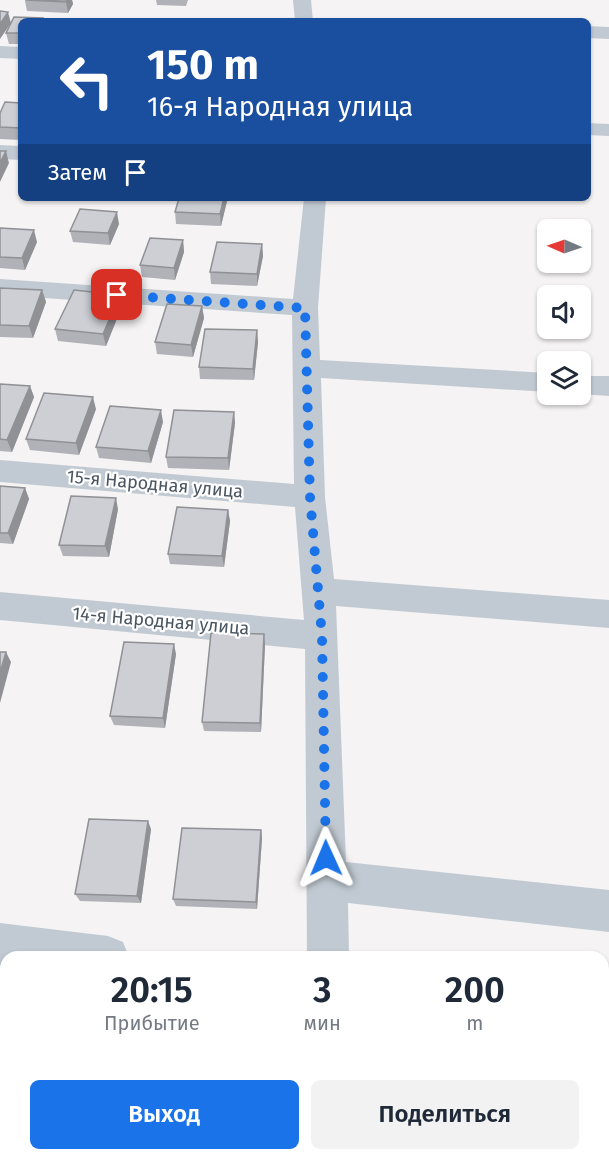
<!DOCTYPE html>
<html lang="ru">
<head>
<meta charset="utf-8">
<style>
  body { margin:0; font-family:"Fira Sans",sans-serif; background:#f2f2f3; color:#1f2937; height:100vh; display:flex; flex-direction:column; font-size:22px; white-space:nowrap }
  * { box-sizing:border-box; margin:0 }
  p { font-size:20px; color:#747a83 }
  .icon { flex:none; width:33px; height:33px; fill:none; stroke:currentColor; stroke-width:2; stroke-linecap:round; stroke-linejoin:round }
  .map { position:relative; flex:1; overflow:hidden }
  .details { position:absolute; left:0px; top:951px; width:609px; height:210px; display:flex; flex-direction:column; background:#fff; border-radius:18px 18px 0 0; box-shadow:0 2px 4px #0004 }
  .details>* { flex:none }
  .guide { position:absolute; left:18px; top:18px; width:573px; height:183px; border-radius:9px; box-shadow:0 2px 4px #0004; background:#1a4fa0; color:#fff; overflow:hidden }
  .needle { width:39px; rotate:272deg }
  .fabs { position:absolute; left:537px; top:219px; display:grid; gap:12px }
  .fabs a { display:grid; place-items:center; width:54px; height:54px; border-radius:9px; background:#fff; box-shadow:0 2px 4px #0004; font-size:30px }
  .pin { position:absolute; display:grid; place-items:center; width:51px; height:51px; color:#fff; margin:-26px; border-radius:12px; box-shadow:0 3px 9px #0006 }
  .me { position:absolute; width:66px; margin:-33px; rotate:359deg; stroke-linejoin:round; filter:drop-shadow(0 0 4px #0008) }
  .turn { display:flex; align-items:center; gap:21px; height:126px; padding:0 30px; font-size:27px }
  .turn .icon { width:78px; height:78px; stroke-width:2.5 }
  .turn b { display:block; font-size:42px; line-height:51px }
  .then { display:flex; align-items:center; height:57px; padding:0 30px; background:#0003; gap:12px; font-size:22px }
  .eta { display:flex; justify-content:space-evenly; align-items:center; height:102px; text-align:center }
  .eta b { font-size:36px; font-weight:600; line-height:42px }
  .button { display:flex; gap:12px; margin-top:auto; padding:12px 30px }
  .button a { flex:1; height:69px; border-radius:9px; background:#1a73e8; color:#fff; font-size:24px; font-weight:600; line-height:69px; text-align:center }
  .button a+a { background:#f2f2f3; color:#1f2937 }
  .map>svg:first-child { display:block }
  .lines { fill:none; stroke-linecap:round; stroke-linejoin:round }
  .street { fill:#c1cad2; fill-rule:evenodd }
  .wall { fill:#b0b2b7 }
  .shaded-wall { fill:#909195 }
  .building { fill:#cdcfd5; stroke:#909195; stroke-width:1.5 }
  .route { stroke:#1a73e8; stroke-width:10; stroke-dasharray:0 18 }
  .labels { text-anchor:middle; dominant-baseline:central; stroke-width:4.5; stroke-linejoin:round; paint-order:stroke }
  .street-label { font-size:18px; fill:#4a5661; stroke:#fff }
</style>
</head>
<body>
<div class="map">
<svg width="609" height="1161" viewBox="0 0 609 1161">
  <rect width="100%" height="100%" fill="#f5f3f3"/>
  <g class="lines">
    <path class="street" d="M293,0H311L313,21H295Z
      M588,26L609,27V39L588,38Z
      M0,46L21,47V59L0,58Z
      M588,123L609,124V136L588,135Z
      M0,145L21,146V160L0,159Z
      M304,198H326L318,308L320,360L548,373V392L321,378L325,497L334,579L609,600V628L336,606L346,862L609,890V932L348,903L349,957H307L305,649L0,620V592L304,620L295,507L0,482V460L294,484L292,315L0,295V279L293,299Z
      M580,376H609V396L580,394Z
      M0,923L108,936L123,942L129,957H6V966L0,965Z
      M321,1155H369V1161H321Z"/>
  </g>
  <path class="wall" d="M72,0L73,4L68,13L27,11L25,1Z
    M156,0H188L186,6L157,5Z
    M21,21V44H9L6,33Z
    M21,103V140L0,139V113Z
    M227,201L221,226L176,224L175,212Z
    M119,224L110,245L73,242L70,231Z
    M0,228L37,242L25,270L0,268Z
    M183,240L184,252L175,280L142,277L140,265Z
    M262,244L263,256L257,286L211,284L210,272Z
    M0,288L42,290L46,302L33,338L0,337Z
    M122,306L106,346L58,341L55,329Z
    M202,306L204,318L193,357L157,354L155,342Z
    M257,330L258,342L254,380L200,379L199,367Z
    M0,384L30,386L34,397L12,452L0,451Z
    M96,409L79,455L30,450L26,439Z
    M234,412L235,423L229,470L168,468L166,457Z
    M163,422L151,463L99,458L96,447Z
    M0,486L25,488L29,499L13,544L0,543Z
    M118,509L109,557L63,556L59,545Z
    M228,510L230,521L224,567L170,564L168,554Z
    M264,634L265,645L261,732L204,731L202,722Z
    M176,654L165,728L114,725L110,716Z
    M151,829L141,903L80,901L75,894Z
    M261,830L262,838L257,909L176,906L173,899Z"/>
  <path class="shaded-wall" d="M67,0H72L73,4L68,13L66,2Z
    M8,12L11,23L0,39V24Z
    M6,151L9,163L0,182V163Z
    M224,198H227V201L221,226L220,214Z
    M117,212L119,224L110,245L108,233Z
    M34,230L37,242L25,270L22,258Z
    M183,240L184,252L175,280L174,268Z
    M262,244L263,256L257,286V274Z
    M42,290L46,302L33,338L29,326Z
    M120,295L122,306L106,346L103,334Z
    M202,306L204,318L193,357L191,345Z
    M257,330L258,342L254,380L253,369Z
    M30,386L34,397L12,452L7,440Z
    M93,397L96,409L79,455L76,443Z
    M161,410L163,422L151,463L148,451Z
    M234,412L235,423L229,470L228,458Z
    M25,488L29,499L13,544L8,533Z
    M116,498L118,509L109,557L105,546Z
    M228,510L230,521L224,567L222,556Z
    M264,634L265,645L261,732L260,723Z
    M174,644L176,654L165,728L163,718Z
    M6,652L11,662L0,703V673Z
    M148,821L151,829L141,903L137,896Z
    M261,830L262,838L257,909L256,902Z"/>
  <path class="building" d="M25,0H67L66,2Z
    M0,11L8,12L0,24Z
    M14,17L43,18L42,21H21V33H6Z
    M5,102L21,103V128L0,127V113Z
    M0,151H6L0,163Z
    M179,198H224L220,214L175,212Z
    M80,209L117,212L108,233L70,231Z
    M0,228L34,230L22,258L0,257Z
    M150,238L183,240L174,268L140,265Z
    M217,242L262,244L257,274L210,272Z
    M0,288L42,290L29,326L0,325Z
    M74,290L120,295L103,334L55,329Z
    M167,304L202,306L191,345L155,342Z
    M205,329L257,330L253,369L199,367Z
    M0,384L30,386L7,440L0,439Z
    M44,393L93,397L76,443L26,439Z
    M110,406L161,410L148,451L96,447Z
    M174,410L234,412L228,458L166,457Z
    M0,486L25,488L8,533H0Z
    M71,496L116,498L105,546L59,545Z
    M177,507L228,510L222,556L168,554Z
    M211,633L264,634L260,723L202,722Z
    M124,642L174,644L163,718L110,716Z
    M0,652H6L0,673Z
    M89,819L148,821L137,896L75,894Z
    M182,828L261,830L256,902L173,899Z"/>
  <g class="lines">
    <path class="route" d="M117,295L305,308L310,497L322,636L326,858"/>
  </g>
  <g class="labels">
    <g class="street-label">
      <text transform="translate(155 484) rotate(5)">15-я Народная улица</text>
      <text transform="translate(161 621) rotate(5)">14-я Народная улица</text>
    </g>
  </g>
</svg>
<div class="fabs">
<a><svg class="needle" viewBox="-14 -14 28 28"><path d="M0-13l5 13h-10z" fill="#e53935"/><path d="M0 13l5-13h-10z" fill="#747a83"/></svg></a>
<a><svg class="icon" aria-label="sound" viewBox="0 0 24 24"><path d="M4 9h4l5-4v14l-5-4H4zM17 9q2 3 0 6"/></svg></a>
<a><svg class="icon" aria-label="layers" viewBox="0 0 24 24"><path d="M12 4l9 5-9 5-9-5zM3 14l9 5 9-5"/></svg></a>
</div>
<div class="pin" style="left:117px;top:295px;background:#d93025"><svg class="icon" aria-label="arrive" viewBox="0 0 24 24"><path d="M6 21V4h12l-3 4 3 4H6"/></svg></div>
<svg class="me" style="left:326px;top:858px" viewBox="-20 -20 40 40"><path d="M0-17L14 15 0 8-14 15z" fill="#1a73e8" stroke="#fff" stroke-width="4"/></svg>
<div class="guide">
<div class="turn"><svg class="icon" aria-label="left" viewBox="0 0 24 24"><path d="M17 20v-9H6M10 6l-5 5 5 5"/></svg><div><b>150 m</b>16-я Народная улица</div></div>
<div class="then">Затем<svg class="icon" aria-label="arrive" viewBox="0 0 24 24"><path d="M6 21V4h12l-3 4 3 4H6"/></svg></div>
</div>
<section class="details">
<div class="eta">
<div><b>20:15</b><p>Прибытие</p></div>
<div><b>3</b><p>мин</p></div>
<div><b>200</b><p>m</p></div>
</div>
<div class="button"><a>Выход</a><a>Поделиться</a></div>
</section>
</div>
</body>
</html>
